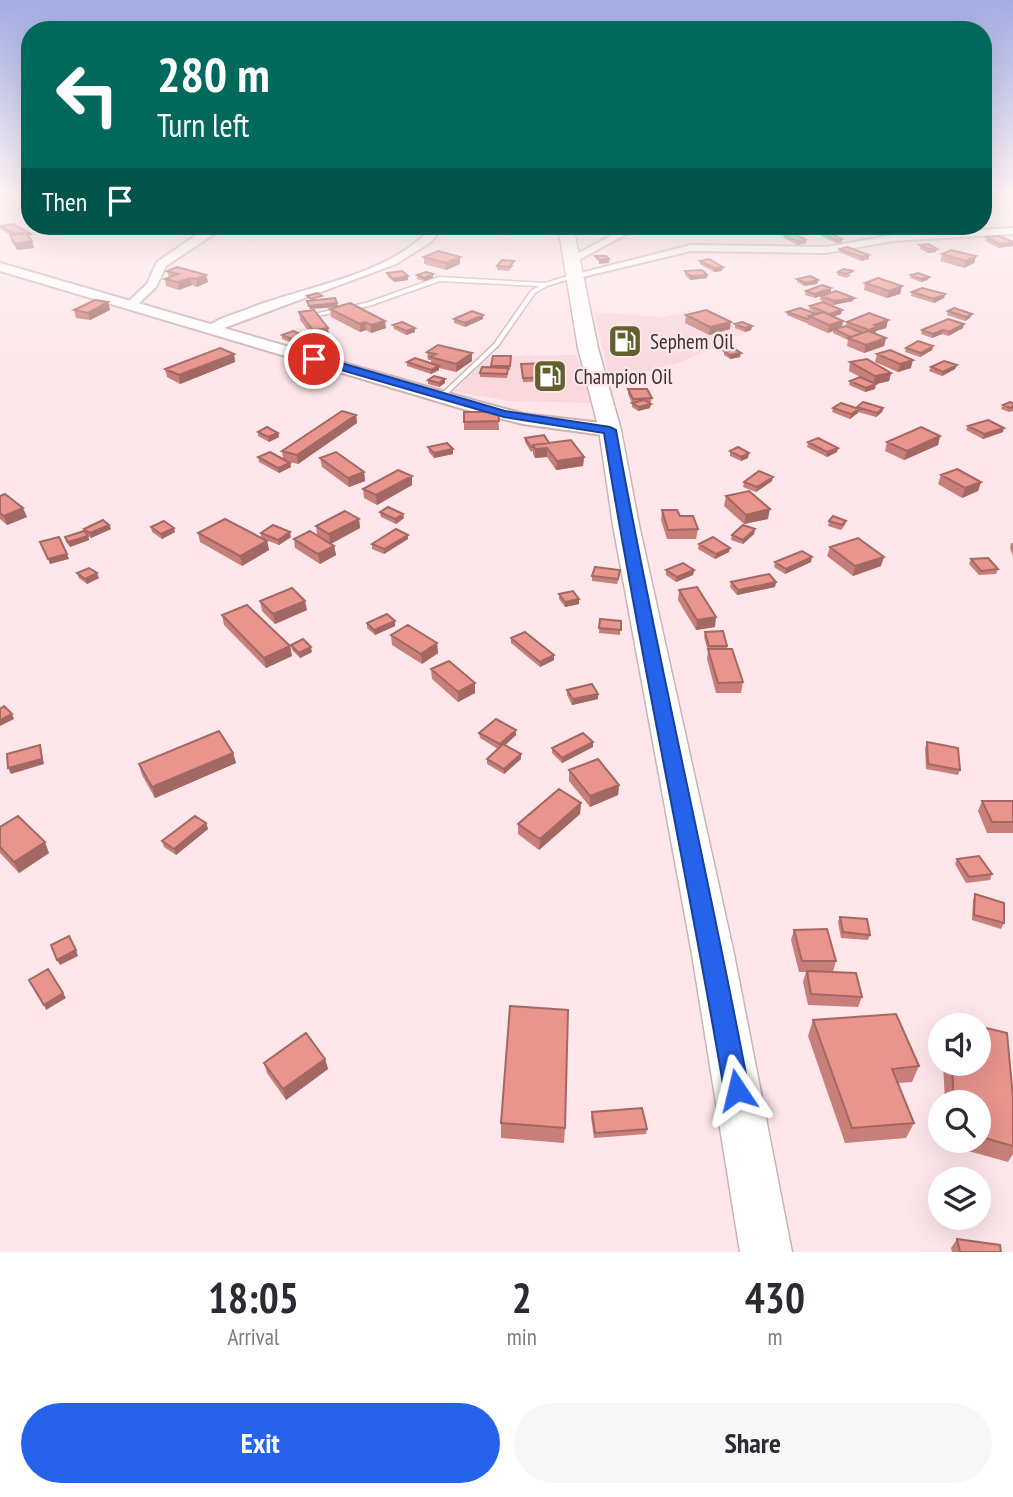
<!DOCTYPE html>
<html lang="en">
<head>
<meta charset="utf-8">
<style>
  body { margin:0; font-family:"PT Sans Narrow",sans-serif; background:#f7f7f7; color:#2b2b33; height:100vh; display:flex; flex-direction:column; font-size:26px; white-space:nowrap }
  * { box-sizing:border-box; margin:0 }
  p { font-size:23px; color:#7c7c81 }
  .icon { flex:none; width:38px; height:38px; fill:none; stroke:currentColor; stroke-width:2; stroke-linecap:round; stroke-linejoin:round }
  .map { position:relative; height:1252px; overflow:hidden }
  .panel { display:flex; flex-direction:column; background:#fff; flex:1 }
  .panel>* { flex:none }
  .hud { position:absolute; left:21px; top:21px; width:971px; height:214px; border-radius:28px; box-shadow:0 7px 28px #0002; background:#00695c; color:#fff; overflow:hidden }
  .tools { position:absolute; left:928px; top:1013px; display:grid; gap:14px }
  .tools a { display:grid; place-items:center; width:63px; height:63px; border-radius:50%; background:#fff; box-shadow:0 7px 28px #0002; font-size:35px }
  .pin { position:absolute; display:grid; place-items:center; width:60px; height:60px; color:#fff; margin:-30px; border:4px solid #fff; border-radius:50%; box-shadow:0 2px 7px #0007 }
  .me { position:absolute; width:77px; margin:-38px; rotate:350deg; stroke-linejoin:round; filter:drop-shadow(0 0 5px #0008) }
  .turn { display:flex; align-items:center; gap:24px; height:147px; padding:0 21px; font-size:32px }
  .turn .icon { width:91px; height:91px; stroke-width:2.5 }
  .turn b { display:block; font-size:49px; line-height:60px }
  .then { display:flex; align-items:center; height:66px; padding:0 21px; background:#0003; gap:14px; font-size:26px }
  .eta { display:flex; justify-content:space-evenly; align-items:center; height:119px; text-align:center }
  .eta b { font-size:42px; font-weight:700; line-height:49px }
  .action { display:flex; gap:14px; margin-top:auto; padding:14px 21px }
  .action a { flex:1; height:80px; border-radius:42px; background:#2563eb; color:#fff; font-size:28px; font-weight:700; line-height:80px; text-align:center }
  .action a+a { background:#f7f7f7; color:#2b2b33 }
  .map>svg:first-child { display:block }
  .built { fill:#f9d8de }
  .lines { fill:none; stroke-linecap:round; stroke-linejoin:round }
  .service-casing { stroke:#cab3b7; stroke-width:3 }
  .minor-casing { stroke:#cab3b7; stroke-width:4 }
  .tertiary-casing { stroke:#cab3b7; stroke-width:4 }
  .primary-casing { stroke:#cab3b7; stroke-width:3 }
  .service { fill:#fff; fill-rule:evenodd }
  .minor { fill:#fff; fill-rule:evenodd }
  .tertiary { fill:#fff; fill-rule:evenodd }
  .primary { fill:#fff; fill-rule:evenodd }
  .wall { fill:#c87f79 }
  .shaded-wall { fill:#a36863 }
  .building { fill:#e9948d; stroke:#a36863; stroke-width:2 }
  .route { fill:#2563eb; stroke:#184099; stroke-width:2 }
  .labels { text-anchor:middle; dominant-baseline:central; stroke-width:5; stroke-linejoin:round; paint-order:stroke }
  .far-poi-label { font-size:21px; fill:#3b3234; stroke:#fee6ea; text-anchor:start }
</style>
</head>
<body>
<div class="map">
<svg width="1013" height="1252" viewBox="0 0 1013 1252">
  <rect width="100%" height="100%" fill="#fee6ea"/>
  <path class="built" d="M688,311L752,330L681,362L628,377H609L594,312L664,317Z
    M576,355L592,403L508,401L454,391L490,356Z"/>
  <g class="lines">
    <g class="service-casing">
      <path id="service" d="M574,274L576,275V277L547,286L535,293L498,346L443,398H439V396L494,344L531,291L539,286L440,281L369,306L312,317L309,315L366,303L439,277L545,283Z"/>
    </g>
    <g class="minor-casing">
      <path id="minor" d="M210,226H220L217,232L166,266L156,287L136,306H128V302L147,284L157,262Z
        M433,226H443L431,242L396,264L216,331L206,328C217,318 236,314 250,308C307,286 392,275 433,226Z
        M629,226H641L575,262L566,260Z
        M1013,228V234L893,241L826,253L691,251L574,279L569,276L691,245L826,247L893,235Z"/>
    </g>
    <g class="tertiary-casing">
      <path id="tertiary" d="M0,263L472,400L524,414L610,424L619,430L610,436L523,424L460,408L0,271Z"/>
    </g>
    <g class="primary-casing">
      <path id="primary" d="M558,226H573L598,348L621,430L639,525L734,954L792,1252H740L692,954L613,525L599,430L578,348Z"/>
    </g>
    <use href="#service" class="service"/>
    <use href="#minor" class="minor"/>
    <use href="#tertiary" class="tertiary"/>
    <use href="#primary" class="primary"/>
  </g>
  <path class="wall" d="M0,226L32,238H30L34,248L17,250L12,242L10,235H11L1,230Z
    M693,226H711L710,228L698,233L688,231V227Z
    M822,233L842,242L836,243L821,236Z
    M784,235L806,243L797,245L784,238Z
    M986,237L1013,242L999,248L985,241Z
    M920,245L936,252L928,253L920,249Z
    M840,249L869,255V259L861,261L839,252Z
    M942,254L976,256L974,263L964,268L940,261Z
    M424,257H460V264L446,270L424,264Z
    M700,261L722,271L714,272L700,264Z
    M514,265L509,271L497,270V266Z
    M167,271L206,275L208,282L197,287L192,285L179,290L166,286L165,279L169,277Z
    M685,271L707,275V278L690,280L685,275Z
    M838,272L852,275L846,278L837,275Z
    M387,273L408,280L394,282L388,277Z
    M417,275L433,278L424,281L417,279Z
    M911,275L929,277L928,280L921,282L910,278Z
    M797,279L818,280L817,284L804,286L797,282Z
    M865,283L902,286L900,294L887,298L864,290Z
    M806,291L831,292L815,298L805,295Z
    M912,292L945,294L944,298L934,303L911,296Z
    M821,296L854,298L853,301L833,305L820,300Z
    M108,302L110,310L90,320L76,318L74,310Z
    M810,306L842,310L841,314L832,317L843,321L842,327L846,326L847,322L888,320L886,328L876,331L875,334L886,338L884,346L864,353L847,346L848,340L833,333V331L828,333L807,324L808,323H806L787,315V312L818,314L809,309Z
    M330,309L386,328L371,333L366,330L360,332L331,317Z
    M948,311L970,318L965,321L947,315Z
    M299,312L328,328L329,336L314,338L300,320Z
    M686,315L730,329L709,335L685,323Z
    M454,319H483L465,327L454,323Z
    M735,324L752,326L751,330L745,332L735,328Z
    M393,325L415,328V332L406,335L394,329Z
    M963,328L948,336L942,334L932,338L921,334L922,330Z
    M282,335L305,336L306,339L295,344L282,339Z
    M933,346L932,350L920,357L905,352L906,348Z
    M724,351L740,357L730,359L724,355Z
    M427,352L472,361L456,372L439,368V370L431,374L407,366V362L431,363V360H428Z
    M234,354L235,362L180,384L167,377L165,369Z
    M877,354L911,368L898,372L875,362Z
    M493,356H511L510,370H508L507,378L480,377V373L491,367Z
    M850,362L891,373L889,381L875,384V389L865,392L849,385L850,381L860,377L849,371Z
    M521,364L555,377V381L523,382Z
    M957,365L955,369L942,376L929,371L931,367Z
    M428,380L445,383L439,387L428,384Z
    M628,389L652,398L651,402L649,403L650,408L638,411L632,407V403L628,394Z
    M1013,403V411L1009,412L1001,409L1003,405Z
    M857,407L883,408L882,412L876,417L858,412L850,419L832,412L833,408H857Z
    M464,412H498L499,430H464Z
    M356,415L357,423L298,464L286,461L290,463L291,467L279,473L259,462L258,457L283,459L282,451Z
    M968,426L1003,432L983,439L966,430Z
    M258,432L278,433L279,437L269,442L258,436Z
    M940,436L938,445L904,460L885,451L887,442Z
    M525,438L549,443L584,457L583,466L556,470L547,457L535,458L533,454V451L531,452L525,442Z
    M808,442L838,448L837,452L827,457L807,447Z
    M428,447L453,449V454L434,458L429,452Z
    M730,451L749,453L748,458L741,461L730,456Z
    M320,458L364,472L365,481L349,487L322,467Z
    M941,475L981,482L978,491L962,498L938,484Z
    M772,481L756,492L743,487L744,482Z
    M412,485L377,505L364,498L363,489Z
    M0,496L27,517L7,525L0,519Z
    M726,496L768,519L744,524L724,506Z
    M662,510L680,516L698,529L696,539H667L661,520Z
    M380,512L404,518L396,524L381,517Z
    M359,519L360,528L331,544L334,546L336,555L320,564L295,548L294,539L317,535L316,526Z
    M829,521H846L845,525L841,530L828,526Z
    M109,525L111,529L91,538L88,535L89,540L70,547L66,542L65,537L85,531L84,529Z
    M151,527L175,532L162,539L152,532Z
    M755,529L754,534L743,544L731,540L732,535Z
    M198,533L267,541L269,550L242,566L200,542Z
    M261,533L291,537L279,545L261,538Z
    M408,539L384,554L372,549V544Z
    M1011,543H1013V556L1010,548Z
    M699,544L729,552L715,559L698,549Z
    M830,547L881,566L853,576L827,556Z
    M971,559L998,569L996,574L979,575L969,564Z
    M775,562H811L785,574L774,567Z
    M666,570H694L693,575L676,582L666,575Z
    M77,573L99,578L87,584L79,578Z
    M620,575L617,584L592,581V576Z
    M731,582H776L775,587L737,595L730,587Z
    M679,590L715,627L696,630L678,600Z
    M559,594L579,599V604L565,607L559,599Z
    M260,601L307,610L275,624L262,611Z
    M222,615L290,646L292,656L266,668L224,625Z
    M600,619L621,621L620,635L599,633Z
    M395,621V626L375,635L367,628V623Z
    M705,632L727,646V649L743,682L741,693H716L707,659L708,651L704,637Z
    M391,635L437,643L438,653L422,664L392,645Z
    M511,638L554,660L540,667L511,643Z
    M291,645L312,652L300,658L292,650Z
    M431,669L475,693L458,702L432,679Z
    M567,690L598,694V699L572,705L567,695Z
    M516,730V735L505,745L521,754V759L504,774L487,764V759L498,749L480,738L479,733Z
    M593,742V747L562,763L552,753V748Z
    M927,742L960,770L958,775L926,769L925,748Z
    M233,753L236,763L155,798L142,775L139,764Z
    M569,770L619,785L618,795L590,807L569,781Z
    M982,801H1013V833H987L978,811Z
    M581,803L580,814L539,850L518,834V824Z
    M206,823L208,829L176,855L164,847L162,841Z
    M0,827L49,853L19,873L0,853Z
    M957,859L992,874L990,880L966,883L955,864Z
    M975,894L1004,923L1001,929L972,920L973,900Z
    M840,917L870,935L868,940L841,938L838,922Z
    M794,930L836,961L833,972H819L862,997L858,1007L808,1005L803,982L806,972H799L791,940Z
    M813,1020L919,1066L912,1082L898,1083L914,1123L906,1138L845,1143L808,1036Z
    M325,1059L328,1069L286,1100L267,1073L264,1063Z
    M943,1064H978L1013,1098V1154L1008,1162L947,1145V1141H978V1102H945Z
    M592,1112L647,1129L646,1134L594,1138L591,1117Z
    M501,1123L565,1128L564,1143L501,1138Z
    M957,1239L1001,1252H952L951,1248Z"/>
  <path class="shaded-wall" d="M709,226H711L710,228L698,233V230Z
    M842,239V242L836,243V240Z
    M807,240L806,243L797,245V241Z
    M32,241L34,248L17,250L15,244Z
    M1013,243V246L999,248L1000,244Z
    M929,249H937L936,252L928,253Z
    M869,255V259L861,261L862,257Z
    M976,256L974,263L964,268L966,261Z
    M460,257V264L446,270V263Z
    M609,259V263L599,264V260Z
    M723,267L722,271L714,272V268Z
    M433,274V278L424,281V278Z
    M206,275L208,282L197,287L196,279Z
    M707,275V278L690,280V276Z
    M408,276V280L394,282L393,279Z
    M929,277L928,280L921,282V279Z
    M190,278L192,285L179,290L178,282Z
    M818,280L817,284L804,286L805,283Z
    M902,286L900,294L887,298L889,291Z
    M831,288V292L815,298V294Z
    M945,294L944,298L934,303V299Z
    M854,298L853,301L833,305L834,301Z
    M108,302L110,310L90,320L88,313Z
    M337,303L338,307L310,309L309,306Z
    M842,310L841,314L828,318L829,314Z
    M972,314L970,318L965,321L966,317Z
    M483,315V319L465,327V323Z
    M888,320L886,328L876,331L875,334L867,338L869,330L874,325Z
    M385,321L386,328L371,333V325Z
    M843,321L841,329H834L833,331L828,333L829,325Z
    M365,322L366,330L360,332V324Z
    M731,322L730,329L709,335L710,327Z
    M964,324L963,328L948,336L949,332Z
    M752,326L751,330L745,332V328Z
    M328,328L329,336L314,338L313,330Z
    M415,328V332L406,335V331Z
    M943,330L942,334L932,338L933,334Z
    M305,336L306,339L295,344L294,340Z
    M886,338L884,346L864,353L866,345Z
    M933,346L932,350L920,357L921,353Z
    M472,353V361L456,372V364Z
    M741,353L740,357L730,359V355Z
    M234,354L235,362L180,384L179,375Z
    M913,360L911,368L898,372L900,364Z
    M957,365L955,369L942,376L943,372Z
    M439,366V370L431,374V370Z
    M891,373L889,381L873,385L875,376Z
    M445,379V383L439,387V383Z
    M876,384L875,389L865,392L866,388Z
    M651,404L650,408L638,411L639,407Z
    M883,408L882,412L876,417L877,413Z
    M859,409L858,413L850,419L851,414Z
    M356,415L357,423L298,464L297,455Z
    M1004,428L1003,432L983,439L984,434Z
    M278,433L279,437L269,442L268,437Z
    M940,436L938,445L904,460L907,451Z
    M547,448V457L535,458V449Z
    M838,448L837,452L827,457V452Z
    M453,449V454L434,458V453Z
    M749,453L748,458L741,461V457Z
    M584,457L583,466L556,470L557,461Z
    M290,463L291,467L279,473L278,468Z
    M364,472L365,481L349,487L348,478Z
    M412,476V485L377,505L376,495Z
    M773,477L772,481L756,492L757,487Z
    M981,482L978,491L962,498L965,488Z
    M23,508L27,517L7,525L4,516Z
    M770,509L768,519L744,524L746,515Z
    M403,514L404,518L396,524L395,519Z
    M359,519L360,528L330,544L329,534Z
    M109,525L111,529L91,538L90,533Z
    M174,528L175,532L162,539L161,534Z
    M755,529L754,534L743,544V540Z
    M290,532L291,537L279,545L278,540Z
    M408,535V539L384,554V549Z
    M88,536L89,540L70,547L68,542Z
    M267,541L269,550L242,566L240,556Z
    M334,546L336,555L320,564L318,554Z
    M730,548L729,552L715,559L716,554Z
    M67,554L69,559L50,564L48,559Z
    M812,557L811,562L785,574L786,569Z
    M884,557L881,566L853,576L855,566Z
    M694,570L693,575L676,582L677,577Z
    M97,573L99,578L87,584L85,579Z
    M776,582L775,587L737,595L738,590Z
    M579,599V604L565,607V602Z
    M305,601L307,610L275,624L273,614Z
    M716,617L715,627L696,630L697,620Z
    M395,621V626L375,635L374,630Z
    M437,643L438,653L422,664L421,654Z
    M290,646L292,656L266,668L264,658Z
    M311,647L312,652L300,658L299,653Z
    M554,655V660L540,667V662Z
    M475,683V693L458,702V692Z
    M598,694V699L572,705L573,699Z
    M12,714L14,719L0,726V720Z
    M516,730V735L500,750V744Z
    M593,742V747L562,763V758Z
    M40,745L44,764L11,774L8,768Z
    M233,753L236,763L155,798L152,787Z
    M521,754V759L504,774V769Z
    M619,785L618,795L590,807V796Z
    M581,803L580,814L539,850L540,839Z
    M206,823L208,829L176,855L174,849Z
    M45,842L49,853L19,873L14,862Z
    M76,950L78,956L60,965L57,960Z
    M63,993L66,998L46,1010L44,1005Z
    M325,1059L328,1069L286,1100L283,1089Z"/>
  <path class="building" d="M14,224L31,234L28,235L26,233L15,234L0,226Z
    M693,226H709L698,230L688,227Z
    M828,232L842,239L836,240L822,233Z
    M26,233L32,241L15,244L10,235Z
    M793,234L807,240L797,241L784,235Z
    M999,236L1013,242V243L1000,244L986,237Z
    M929,244L937,249H929L920,245Z
    M847,247L869,255L862,257L840,249Z
    M951,250L976,256L966,261L942,254Z
    M438,251L460,257L446,263L424,257Z
    M595,256H606L609,259L599,260Z
    M709,259L723,267L714,268L700,261Z
    M502,260L514,261L509,267L497,266Z
    M177,267L206,275L196,279L190,278L178,282L165,279L178,274L167,271Z
    M843,269L853,271L847,274L838,272Z
    M702,270L707,275L690,276L685,271Z
    M402,271L408,276L393,279L387,273Z
    M426,272L433,274L424,278L417,275Z
    M918,273L929,277L921,279L911,275Z
    M810,276L818,280L805,283L797,279Z
    M878,278L902,286L889,291L865,283Z
    M822,285L831,288L815,294L806,291Z
    M922,288L945,294L934,299L912,292Z
    M836,291L854,298L834,301L821,296Z
    M317,293L322,296L311,299L307,296Z
    M335,298L337,303L309,306L307,301Z
    M95,300L108,302L88,313L74,310Z
    M823,302L842,310L829,314L810,306Z
    M350,303L385,321L371,325L365,322L360,324L330,309Z
    M800,308L817,314L809,316L808,319H807L787,312Z
    M954,308L972,314L966,317L948,311Z
    M314,310L328,328L313,330L299,312Z
    M706,310L731,322L710,327L686,315Z
    M472,311L483,315L465,323L454,319Z
    M823,312L843,321L829,325L809,316Z
    M869,313L888,320L874,325L877,327L869,330L847,322Z
    M948,319L964,324L949,332L943,330L933,334L922,330Z
    M402,322L415,328L406,331L393,325Z
    M742,322L752,326L745,328L735,324Z
    M846,326L862,333L851,337L834,329Z
    M293,331L305,336L294,340L282,335Z
    M868,331L886,338L866,345L848,338Z
    M918,341L933,346L921,353L906,348Z
    M438,345L472,353L456,364L430,357L436,354L427,352Z
    M220,348L234,354L179,375L165,369Z
    M735,349L741,353L730,355L724,351Z
    M890,350L913,360L900,364L877,354Z
    M493,356H511L510,366H491Z
    M415,358L439,366L431,370L407,362Z
    M867,359L891,373L875,376L850,362Z
    M944,361L957,365L943,372L931,367Z
    M552,363L555,377L523,378L521,364Z
    M482,367L508,368L507,374L480,373Z
    M434,376L445,379L439,383L428,380Z
    M860,377L876,384L866,388L850,381Z
    M628,389H647L652,398L633,399Z
    M644,400L651,404L639,407L632,403Z
    M863,402L883,408L877,413L857,407Z
    M1010,402L1013,403V407L1010,408L1003,405Z
    M841,403L859,409L851,414L833,408Z
    M342,411L356,415L297,455L282,451Z
    M464,412H498L499,421L464,422Z
    M988,420L1004,428L984,434L968,426Z
    M267,427L278,433L268,437L258,432Z
    M921,427L940,436L907,451L887,442Z
    M544,435L549,443L533,445L534,447H531L525,438Z
    M818,438L838,448L827,452L808,442Z
    M571,440L584,457L557,461L547,448L535,449L533,445Z
    M447,443L453,449L434,453L428,447Z
    M738,447L749,453L741,457L730,451Z
    M270,452L290,463L278,468L258,457Z
    M336,452L364,472L348,478L320,458Z
    M957,469L981,482L965,488L941,475Z
    M398,470L412,476L376,495L363,489Z
    M759,471L773,477L757,487L744,482Z
    M749,491L770,509L746,515L726,496Z
    M5,494L23,508L4,516L0,513V496Z
    M388,507L403,514L395,519L380,512Z
    M662,510H677L680,516H693L698,529L668,530Z
    M345,511L359,519L329,534L316,526Z
    M833,516L846,521L842,525L829,521Z
    M225,519L267,541L240,556L198,533Z
    M103,520L109,525L90,533L84,529Z
    M164,521L174,528L161,534L151,527Z
    M273,525L290,532L278,540L261,533Z
    M743,525L755,529L743,540L732,535Z
    M396,529L408,535L384,549L372,544Z
    M84,531L88,536L68,542L65,537Z
    M310,531L334,546L318,554L294,539Z
    M59,537L67,554L48,559L40,542Z
    M713,537L730,548L716,554L699,544Z
    M858,538L884,557L855,566L830,547Z
    M802,551L812,557L786,569L775,562Z
    M988,558L998,569L981,571L971,559Z
    M683,563L694,570L677,577L666,570Z
    M595,567L620,570L618,579L592,576Z
    M89,568L97,573L85,579L77,573Z
    M769,574L776,582L738,590L731,582Z
    M697,587L716,617L697,620L679,590Z
    M292,588L305,601L273,614L260,601Z
    M573,591L579,599L565,602L559,594Z
    M247,605L290,646L264,658L222,615Z
    M387,614L395,621L374,630L367,623Z
    M600,619L621,621V630L599,628Z
    M408,625L437,643L421,654L391,635Z
    M723,631L727,646H709L705,632Z
    M525,632L554,655L540,662L511,638Z
    M303,639L311,647L299,653L291,645Z
    M708,649H732L743,682L718,683Z
    M449,661L475,683L458,692L431,669Z
    M592,684L598,694L573,699L567,690Z
    M4,706L12,714L0,720V709Z
    M496,719L516,730L500,744L479,733Z
    M219,731L233,753L152,787L139,764Z
    M583,733L593,742L562,758L552,748Z
    M927,742L958,748L960,770L928,764Z
    M503,744L521,754L504,769L487,759Z
    M40,745L42,759L8,768L7,754Z
    M598,759L619,785L590,796L569,770Z
    M559,789L581,803L540,839L518,824Z
    M982,801H1013V822H992Z
    M18,816L45,842L14,862L0,847V827Z
    M195,816L206,823L174,849L162,841Z
    M979,856L992,874L969,877L957,859Z
    M975,894L1004,903V923L974,915Z
    M840,917L867,919L870,935L843,932Z
    M827,929L836,961H802L794,930Z
    M69,936L76,950L57,960L51,945Z
    M48,969L63,993L44,1005L29,980Z
    M807,971L856,973L862,997L811,994Z
    M510,1006L568,1010L565,1128L501,1123Z
    M896,1014L919,1066L892,1069L914,1123L852,1128L813,1020Z
    M950,1018L978,1026H950Z
    M978,1026L1007,1033L1013,1098V1146L978,1136V1102H954L952,1064H978Z
    M306,1033L325,1059L283,1089L264,1063Z
    M642,1108L647,1129L595,1133L592,1112Z
    M957,1239L1000,1245L1001,1252H960Z"/>
  <linearGradient id="sky" x2="0" y2="1"><stop stop-color="#a2ace3"/><stop offset="0.52" stop-color="#fff4f6"/><stop offset="1" stop-color="#fff4f6" stop-opacity="0"/></linearGradient>
  <rect width="1013" height="368" fill="url(#sky)"/>
  <path class="route" d="M314,355L505,411L610,427L616,430C655,651 708,869 749,1090L746,1098L737,1102L728,1098L724,1090C687,870 639,653 604,433L504,417L310,361V356Z"/>
  <defs>
    <g id="fuel-square" transform="scale(1.75)"><rect x="-9" y="-9" width="18" height="18" rx="4" fill="#63602c" stroke="#fee6ea"/><path d="M-5.5-6h7V0h2V4h1.3V-2.5L3-4.5l.8-.8L6-3V5H2.5V1h-1V6h-7ZM-4.2-4.7v3.2H.2V-4.7Z" fill="#fff"/></g>
  </defs>
  <g fill-rule="evenodd">
    <use href="#fuel-square" x="625" y="341"/>
    <use href="#fuel-square" x="550" y="376"/>
  </g>
  <g class="labels">
    <g class="far-poi-label">
      <text x="650" y="341">Sephem Oil</text>
      <text x="574" y="376">Champion Oil</text>
    </g>
  </g>
</svg>
<div class="tools">
<a><svg class="icon" aria-label="sound" viewBox="0 0 24 24"><path d="M4 9h4l5-4v14l-5-4H4zM17 9q2 3 0 6"/></svg></a>
<a><svg class="icon" aria-label="search" viewBox="0 0 24 24"><circle cx="10" cy="10" r="6"/><path d="M15 15l6 6"/></svg></a>
<a><svg class="icon" aria-label="layers" viewBox="0 0 24 24"><path d="M12 4l9 5-9 5-9-5zM3 14l9 5 9-5"/></svg></a>
</div>
<div class="pin" style="left:314px;top:359px;background:#d93025"><svg class="icon" aria-label="arrive" viewBox="0 0 24 24"><path d="M6 21V4h12l-3 4 3 4H6"/></svg></div>
<svg class="me" style="left:737px;top:1090px" viewBox="-20 -20 40 40"><path d="M0-17L14 15 0 8-14 15z" fill="#2563eb" stroke="#fff" stroke-width="4"/></svg>
<div class="hud">
<div class="turn"><svg class="icon" aria-label="left" viewBox="0 0 24 24"><path d="M17 20v-9H6M10 6l-5 5 5 5"/></svg><div><b>280 m</b>Turn left</div></div>
<div class="then">Then<svg class="icon" aria-label="arrive" viewBox="0 0 24 24"><path d="M6 21V4h12l-3 4 3 4H6"/></svg></div>
</div>
</div>
<section class="panel">
<div class="eta">
<div><b>18:05</b><p>Arrival</p></div>
<div><b>2</b><p>min</p></div>
<div><b>430</b><p>m</p></div>
</div>
<div class="action"><a>Exit</a><a>Share</a></div>
</section>
</body>
</html>
